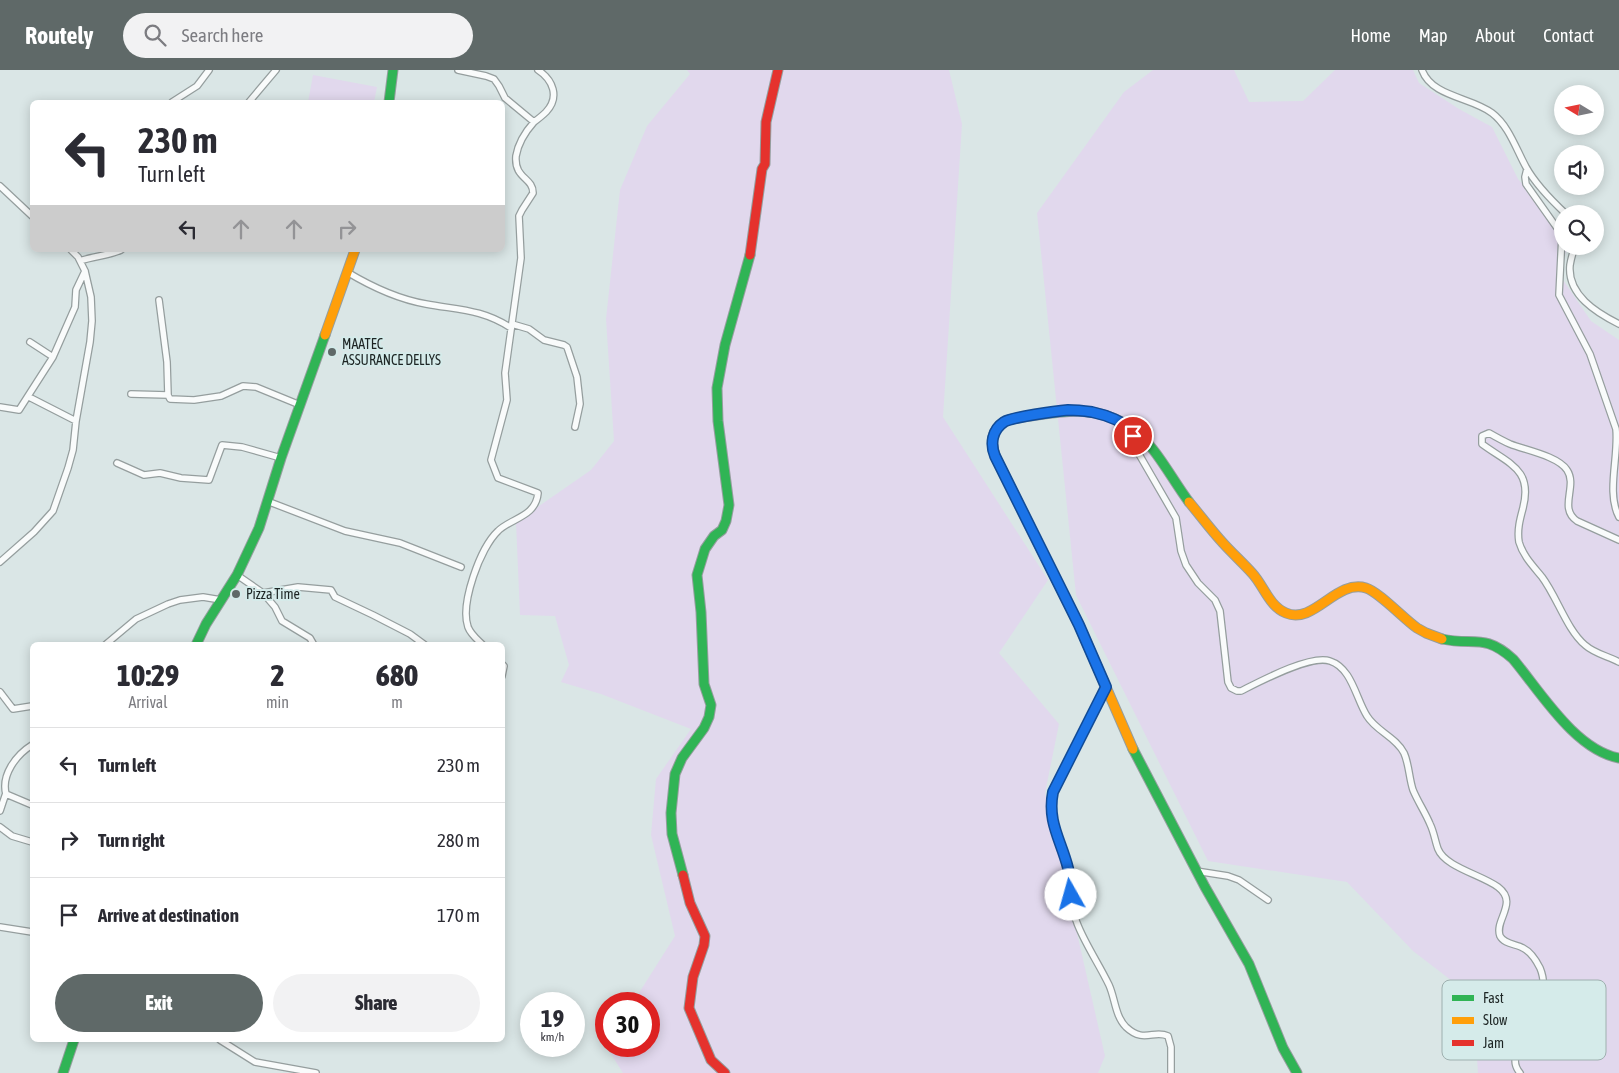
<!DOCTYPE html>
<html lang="en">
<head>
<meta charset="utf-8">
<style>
  body { margin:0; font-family:"Asap Condensed",sans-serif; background:#f2f2f3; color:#2b2b33; height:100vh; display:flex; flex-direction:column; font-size:19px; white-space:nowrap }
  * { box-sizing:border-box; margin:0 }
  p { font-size:16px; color:#7c7c81 }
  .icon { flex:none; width:28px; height:28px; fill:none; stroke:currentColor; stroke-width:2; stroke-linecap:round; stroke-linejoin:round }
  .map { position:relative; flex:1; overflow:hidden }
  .side { position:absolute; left:30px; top:572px; width:475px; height:400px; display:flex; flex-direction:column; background:#fff; border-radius:8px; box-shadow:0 2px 12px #0003 }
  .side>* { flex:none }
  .hud { position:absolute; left:30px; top:30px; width:475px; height:152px; border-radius:8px; box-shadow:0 2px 12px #0003; background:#fff; color:#2b2b33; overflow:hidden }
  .needle { width:32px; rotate:280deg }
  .tools { position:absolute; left:1554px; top:15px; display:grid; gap:10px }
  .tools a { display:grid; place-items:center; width:50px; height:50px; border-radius:50%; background:#fff; box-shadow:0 2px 12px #0003; font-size:25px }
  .speed { position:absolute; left:520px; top:922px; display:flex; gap:10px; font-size:25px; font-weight:700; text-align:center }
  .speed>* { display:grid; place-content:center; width:65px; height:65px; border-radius:50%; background:#fff; box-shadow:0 2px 12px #0003; line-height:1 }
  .speed small { font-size:12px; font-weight:400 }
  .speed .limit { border:8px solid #d22; background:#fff; color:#111 }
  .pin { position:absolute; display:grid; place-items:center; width:42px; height:42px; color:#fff; margin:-21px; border:2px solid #fff; border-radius:50%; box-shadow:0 1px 5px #0007 }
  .me { position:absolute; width:55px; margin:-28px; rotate:353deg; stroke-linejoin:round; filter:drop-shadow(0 0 4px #0008) }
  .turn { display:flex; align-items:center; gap:18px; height:105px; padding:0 25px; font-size:22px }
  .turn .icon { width:65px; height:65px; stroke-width:2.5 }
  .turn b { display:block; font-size:35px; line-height:42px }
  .lanes { display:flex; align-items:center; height:48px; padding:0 25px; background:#0003; justify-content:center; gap:25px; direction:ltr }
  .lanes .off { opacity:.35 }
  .eta { display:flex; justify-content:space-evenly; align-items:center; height:85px; text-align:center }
  .eta b { font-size:30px; font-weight:800; line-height:35px }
  .button { display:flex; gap:10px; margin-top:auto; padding:10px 25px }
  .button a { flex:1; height:58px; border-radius:30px; background:#5f6968; color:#fff; font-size:20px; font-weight:800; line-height:58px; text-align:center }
  .button a+a { background:#f2f2f3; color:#2b2b33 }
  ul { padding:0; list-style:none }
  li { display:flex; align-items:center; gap:15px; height:75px; padding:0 25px; border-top:1px solid #e1e1e2 }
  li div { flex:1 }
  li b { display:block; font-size:19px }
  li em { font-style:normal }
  header { display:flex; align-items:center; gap:30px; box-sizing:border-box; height:70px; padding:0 25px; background:#5f6968; color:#fff }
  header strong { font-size:24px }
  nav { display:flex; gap:28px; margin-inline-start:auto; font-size:18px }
  .search { width:350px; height:45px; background:#f2f2f3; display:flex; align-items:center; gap:12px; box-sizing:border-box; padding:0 18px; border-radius:28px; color:#7c7c81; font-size:19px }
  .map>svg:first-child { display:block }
  .green { fill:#e1d8ed }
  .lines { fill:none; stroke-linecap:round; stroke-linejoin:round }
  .street-casing { stroke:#959e9e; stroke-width:8 }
  .fast-casing { stroke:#959e9e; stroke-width:11 }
  .slow-casing { stroke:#959e9e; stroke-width:11 }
  .jam-casing { stroke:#959e9e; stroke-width:11 }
  .street { stroke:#f9fbfb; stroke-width:5.5 }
  .fast { stroke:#30b455; stroke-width:9 }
  .slow { stroke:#ff9f0a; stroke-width:9 }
  .jam { stroke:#e5322d; stroke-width:9 }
  .route-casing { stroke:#114b97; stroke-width:12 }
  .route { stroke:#1a73e8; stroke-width:9 }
  .poi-dot { fill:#5f6968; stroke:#d5ebea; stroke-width:2 }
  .labels { text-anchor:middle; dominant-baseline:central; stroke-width:4; stroke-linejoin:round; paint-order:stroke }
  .poi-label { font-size:14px; fill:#1d2524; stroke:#d5ebea; text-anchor:start }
  .key { fill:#d5ebea; stroke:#9eb0af; stroke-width:1 }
  .key-label { font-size:14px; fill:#1d2524 }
</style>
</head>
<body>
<header>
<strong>Routely</strong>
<div class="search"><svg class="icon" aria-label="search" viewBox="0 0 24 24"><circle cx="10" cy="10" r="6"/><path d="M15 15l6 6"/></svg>Search here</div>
<nav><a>Home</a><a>Map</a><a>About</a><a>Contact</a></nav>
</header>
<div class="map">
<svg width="1619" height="1003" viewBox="0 0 1619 1003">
  <rect width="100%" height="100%" fill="#dae6e6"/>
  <path class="green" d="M687,0H949L962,54L943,347L1048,510L999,583L1059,654L1045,723L1105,986L1098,1003H623L606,976H649V934H632L675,866L651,765L656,709L691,659L601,624L561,612L569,595L555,546L520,545L516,452L591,400L614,371L606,249L620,120L647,56L690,4Z
    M1153,0H1234L1249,32L1303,31L1335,0H1413L1419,13L1459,39L1492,57L1518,109L1537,131L1562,166V176H1567L1561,207L1591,251L1619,270V1003H1478L1473,927L1413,881L1347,812L1208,791L1076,525L1037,143L1124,22Z
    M313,5L377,17L374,32H308Z"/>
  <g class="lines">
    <g class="street-casing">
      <path id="street" d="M458,0L486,6L494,9L499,16L505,28L534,52
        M1422,0C1432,27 1471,27 1492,43C1509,56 1516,79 1526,97C1536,115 1551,130 1566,144
        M172,32L197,16L209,0
        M249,32L276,0
        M1527,99L1525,107L1526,114L1562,165L1559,225L1590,284L1616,359C1619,386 1606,423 1619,447
        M0,116L32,146
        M1575,176C1573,182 1571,189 1570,195C1567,225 1597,243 1619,254
        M80,191C93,186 108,186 121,180
        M347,202C372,217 397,229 426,234C458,240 482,239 511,258
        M159,230L167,292L168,325
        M512,254L529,259L544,270L564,275L567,277L577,307L580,334L575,357
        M30,272L53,287
        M131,324L168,325L170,329L194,330L221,326L243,316L256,317L300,335
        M29,327L76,351
        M0,337L19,340L53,287L75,237L76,220L85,201
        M1134,361V370L1136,379L1176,448L1181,481L1186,495L1198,513L1215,530L1220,541L1228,612L1231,618L1237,621H1241C1259,612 1311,584 1330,591C1352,598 1356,629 1367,646C1376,661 1396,667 1404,683C1409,694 1409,708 1413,720C1418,732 1425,742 1430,754C1434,762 1435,771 1438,779C1445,797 1482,805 1498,817C1519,833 1494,850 1500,866C1504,874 1516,874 1523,878C1531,882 1536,890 1540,898C1549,919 1539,948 1528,966C1524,973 1518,979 1516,986C1514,992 1516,998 1520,1003
        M117,393L144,405L160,403L181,408L209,410L222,375L242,377L281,388
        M267,431L345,461L400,473L461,497
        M1619,470L1577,451C1558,438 1578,416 1567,400C1558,386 1525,380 1510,374C1503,371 1496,367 1489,363L1482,366V374C1509,394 1533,399 1523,438C1520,449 1517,460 1519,472C1523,486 1533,496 1542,507C1557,527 1567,560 1585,575C1595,584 1608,586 1619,592
        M0,492L34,462L53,441L68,398L73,380L76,351L90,272L92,251L91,227L85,201L78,187L71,180
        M237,505L263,523L298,517L331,520L335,527L373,545L410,564L425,575
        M263,523L275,537L282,551L310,568L314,575
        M105,575L136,549L168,534L180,530L203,527L221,530
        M483,575C478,570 471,565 468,557C460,534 480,478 498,461C511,448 536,447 538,423L498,408L491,390L507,330L505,303L521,188L519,146L522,140L533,123C533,107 514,109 516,86C518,74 526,61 534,52C538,49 542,46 546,42C560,27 553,10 538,0
        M502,594L504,596L502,606
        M1106,618L1053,723C1047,751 1060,770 1067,796C1072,815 1069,835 1077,853C1085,874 1099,894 1109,915C1115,928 1115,946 1126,957C1144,974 1154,959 1168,966L1171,977V1003
        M0,622L13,639L32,636
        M32,675C16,685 1,705 6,724L32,735
        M0,741L6,723
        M0,757L12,766L32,772
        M1196,801L1228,806L1239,810L1268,830
        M0,857L32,862
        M220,970L255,992L316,1003"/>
    </g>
    <g class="fast-casing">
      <path id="fast" d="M389,32L393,0
        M1057,511L995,386C993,377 990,368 996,360C1003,348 1017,348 1030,346C1065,341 1097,335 1130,357C1154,373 1171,408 1189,432
        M1442,569C1474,576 1484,563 1513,589C1540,621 1575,680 1619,688
        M196,575L206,554L237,505L259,458L281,388L325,265
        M1133,679L1205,817L1249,894L1283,978L1297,1003
        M683,805L672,764L671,743L675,704L682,688L704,658L709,647L711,635L704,614L701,542L697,505L705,479L714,466L722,460L726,451L729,435L718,351L717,318L725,275L750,185
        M63,1003L74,970"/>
    </g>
    <g class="slow-casing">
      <path id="slow" d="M325,265L355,180
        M1189,432C1200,445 1211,460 1223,473C1232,483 1243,493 1252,503C1264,516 1269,536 1286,543C1314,555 1336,509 1366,518C1379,522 1404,549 1417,558L1426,563L1442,569
        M1057,511L1079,555L1133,679"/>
    </g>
    <g class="jam-casing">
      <path id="jam" d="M750,185L762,99L765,94L766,52L778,0
        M683,805L690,833L705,866L704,875L693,907L689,938L711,990L725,1003"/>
    </g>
    <use href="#street" class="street"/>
    <use href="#fast" class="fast"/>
    <use href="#slow" class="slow"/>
    <use href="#jam" class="jam"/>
  </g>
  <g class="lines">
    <g class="route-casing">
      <path id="route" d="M1071,825C1070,816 1070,806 1068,798C1061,770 1047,752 1053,722L1106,617L1079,555L995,386C990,374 992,360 1004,352C1012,347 1057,341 1068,340C1076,340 1085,341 1092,342C1106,345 1122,351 1134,361L1133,366"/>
    </g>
    <use href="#route" class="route"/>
  </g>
  <g class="poi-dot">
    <circle cx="332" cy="282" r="5"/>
    <circle cx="236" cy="524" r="5"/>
  </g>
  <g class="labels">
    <g class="poi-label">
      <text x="342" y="274">MAATEC<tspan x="342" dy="16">ASSURANCE DELLYS</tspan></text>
      <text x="246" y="524">Pizza Time</text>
    </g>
  </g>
  <rect x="1442" y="910" width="164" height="80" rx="8" class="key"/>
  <rect x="1452" y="925" width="22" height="6" fill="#30b455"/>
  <rect x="1452" y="947" width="22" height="7" fill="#ff9f0a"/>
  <rect x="1452" y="970" width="22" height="6" fill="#e5322d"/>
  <g class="key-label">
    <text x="1483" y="933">Fast</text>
    <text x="1483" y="955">Slow</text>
    <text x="1483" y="978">Jam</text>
  </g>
</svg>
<div class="tools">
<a><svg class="needle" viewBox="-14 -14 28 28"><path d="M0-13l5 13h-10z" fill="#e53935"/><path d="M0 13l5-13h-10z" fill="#7c7c81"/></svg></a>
<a><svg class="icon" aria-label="sound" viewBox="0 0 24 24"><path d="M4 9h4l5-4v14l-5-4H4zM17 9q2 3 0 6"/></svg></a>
<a><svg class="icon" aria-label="search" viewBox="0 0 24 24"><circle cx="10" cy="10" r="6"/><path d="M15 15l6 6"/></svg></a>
</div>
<div class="speed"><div>19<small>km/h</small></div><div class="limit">30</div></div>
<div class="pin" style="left:1133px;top:366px;background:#d93025"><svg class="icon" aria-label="arrive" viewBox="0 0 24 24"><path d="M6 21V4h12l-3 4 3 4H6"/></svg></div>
<svg class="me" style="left:1071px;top:825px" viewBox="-20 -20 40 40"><circle r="19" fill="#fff"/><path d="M0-13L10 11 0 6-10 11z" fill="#1a73e8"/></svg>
<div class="hud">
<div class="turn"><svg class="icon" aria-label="left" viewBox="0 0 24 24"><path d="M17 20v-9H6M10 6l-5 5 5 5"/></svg><div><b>230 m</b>Turn left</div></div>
<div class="lanes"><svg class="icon" aria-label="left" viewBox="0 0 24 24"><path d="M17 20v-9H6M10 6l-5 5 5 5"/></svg><svg class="icon off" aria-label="ahead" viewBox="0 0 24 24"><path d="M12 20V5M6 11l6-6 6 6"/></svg><svg class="icon off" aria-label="ahead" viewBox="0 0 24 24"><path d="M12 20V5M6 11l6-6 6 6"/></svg><svg class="icon off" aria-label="right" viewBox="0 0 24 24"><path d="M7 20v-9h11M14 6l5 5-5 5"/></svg></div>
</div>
<section class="side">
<div class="eta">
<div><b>10:29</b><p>Arrival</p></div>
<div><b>2</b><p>min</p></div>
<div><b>680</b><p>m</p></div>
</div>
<ul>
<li><svg class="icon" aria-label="left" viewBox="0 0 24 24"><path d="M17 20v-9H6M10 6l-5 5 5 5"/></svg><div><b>Turn left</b></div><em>230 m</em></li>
<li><svg class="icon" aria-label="right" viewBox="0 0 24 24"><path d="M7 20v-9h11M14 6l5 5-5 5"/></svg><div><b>Turn right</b></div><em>280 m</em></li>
<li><svg class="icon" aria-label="arrive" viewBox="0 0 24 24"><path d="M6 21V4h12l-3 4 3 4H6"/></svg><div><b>Arrive at destination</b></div><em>170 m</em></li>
</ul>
<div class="button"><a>Exit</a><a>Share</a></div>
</section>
</div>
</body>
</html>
